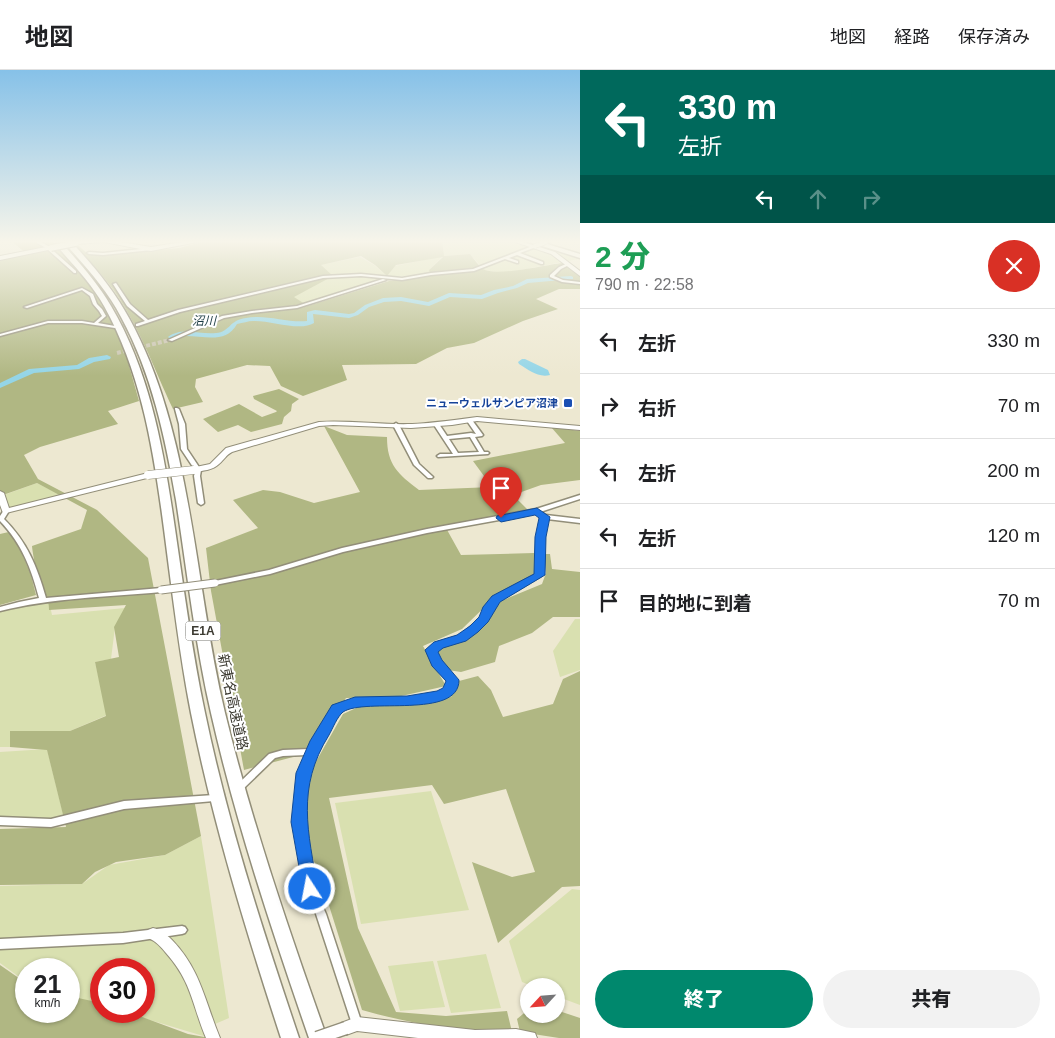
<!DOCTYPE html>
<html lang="ja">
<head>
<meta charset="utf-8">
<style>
  body { margin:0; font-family:Arial,"Noto Sans JP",sans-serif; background:#f2f2f2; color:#202124; height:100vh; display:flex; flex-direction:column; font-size:19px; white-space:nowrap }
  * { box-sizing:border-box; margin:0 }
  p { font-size:16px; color:#757577 }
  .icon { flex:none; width:28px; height:28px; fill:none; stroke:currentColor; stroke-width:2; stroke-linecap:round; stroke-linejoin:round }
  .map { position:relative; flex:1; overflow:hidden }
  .side { display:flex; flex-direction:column; background:#fff; width:475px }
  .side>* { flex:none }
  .hud { background:#00695c; color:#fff; overflow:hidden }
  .needle { width:32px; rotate:244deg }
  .tools { position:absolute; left:520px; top:908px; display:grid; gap:10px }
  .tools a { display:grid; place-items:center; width:45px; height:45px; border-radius:50%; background:#fff; box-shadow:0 1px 4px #0004; font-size:25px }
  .speed { position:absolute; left:15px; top:888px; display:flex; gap:10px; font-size:25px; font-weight:700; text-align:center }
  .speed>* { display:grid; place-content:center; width:65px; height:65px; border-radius:50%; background:#fff; box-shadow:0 1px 4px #0004; line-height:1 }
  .speed small { font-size:12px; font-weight:400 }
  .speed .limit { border:8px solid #d22; background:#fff; color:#111 }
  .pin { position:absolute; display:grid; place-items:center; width:42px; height:42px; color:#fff; margin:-51px -21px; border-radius:50% 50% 50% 0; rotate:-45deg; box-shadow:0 0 5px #0007 }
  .pin .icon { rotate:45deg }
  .me { position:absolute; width:55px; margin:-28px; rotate:349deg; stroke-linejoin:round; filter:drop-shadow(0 0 4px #0008) }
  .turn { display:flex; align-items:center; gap:18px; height:105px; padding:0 15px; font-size:22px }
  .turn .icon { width:65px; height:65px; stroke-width:2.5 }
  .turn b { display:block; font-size:35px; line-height:42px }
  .lanes { display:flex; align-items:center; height:48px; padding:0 15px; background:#0003; justify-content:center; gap:25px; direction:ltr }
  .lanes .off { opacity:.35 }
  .round { display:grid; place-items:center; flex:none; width:52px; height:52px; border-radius:26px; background:#f2f2f2 }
  .summary { display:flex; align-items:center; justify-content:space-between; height:85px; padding:0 15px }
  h1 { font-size:30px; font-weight:800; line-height:38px; color:#1e9e55 }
  .action { display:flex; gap:10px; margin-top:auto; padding:10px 15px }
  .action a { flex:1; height:58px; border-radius:30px; background:#00886d; color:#fff; font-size:20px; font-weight:800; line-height:58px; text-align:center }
  .action a+a { background:#f2f2f2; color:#202124 }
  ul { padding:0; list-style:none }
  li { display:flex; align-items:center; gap:15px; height:65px; padding:0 15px; border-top:1px solid #e0e0e0 }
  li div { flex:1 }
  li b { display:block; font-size:19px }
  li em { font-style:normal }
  header { display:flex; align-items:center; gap:30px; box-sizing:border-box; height:70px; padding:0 25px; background:#fff; border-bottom:1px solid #e0e0e0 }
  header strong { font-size:24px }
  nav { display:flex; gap:28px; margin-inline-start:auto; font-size:18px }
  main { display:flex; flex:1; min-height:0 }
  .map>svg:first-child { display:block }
  .green { fill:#d9e0b0 }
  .forest { fill:#b0b783; fill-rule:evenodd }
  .water { fill:#94d5e7 }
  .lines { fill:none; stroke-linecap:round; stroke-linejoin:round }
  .river { fill:#94d5e7; fill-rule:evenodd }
  .street-tunnel-far1 { stroke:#cac5b1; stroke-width:4; stroke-dasharray:4 2; stroke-linecap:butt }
  .street-tunnel { stroke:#cac5b1; stroke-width:9; stroke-dasharray:9 4.5; stroke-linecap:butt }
  .street-casing { stroke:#928e79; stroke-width:3 }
  .secondary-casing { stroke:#928e79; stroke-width:2 }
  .highway-casing { stroke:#928e79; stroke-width:3 }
  .street { fill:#fff; fill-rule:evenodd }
  .secondary { fill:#fff; fill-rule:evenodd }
  .highway { fill:#fff; fill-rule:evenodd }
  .street-bridge-far1-casing { stroke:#928e79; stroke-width:5.5; stroke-linecap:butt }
  .street-bridge-casing { stroke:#928e79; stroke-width:9; stroke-linecap:butt }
  .secondary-bridge-far2-casing { stroke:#928e79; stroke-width:8; stroke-linecap:butt }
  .secondary-bridge-far1-casing { stroke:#928e79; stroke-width:9; stroke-linecap:butt }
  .secondary-bridge-casing { stroke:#928e79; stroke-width:15; stroke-linecap:butt }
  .street-bridge-far1 { stroke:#fff; stroke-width:4 }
  .street-bridge { stroke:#fff; stroke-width:7 }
  .secondary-bridge-far2 { stroke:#fff; stroke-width:5.5 }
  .secondary-bridge-far1 { stroke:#fff; stroke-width:8 }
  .secondary-bridge { stroke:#fff; stroke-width:12 }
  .route { fill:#1a73e8; stroke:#114b97 }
  .transit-dot { fill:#1a4fb4; stroke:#fff; stroke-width:2 }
  .labels { text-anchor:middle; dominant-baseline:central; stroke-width:4; stroke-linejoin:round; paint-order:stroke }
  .far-transit-label { font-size:11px; font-weight:bold; fill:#164399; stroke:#fff; text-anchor:end }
  .far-water-label { font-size:12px; font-style:italic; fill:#193941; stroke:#fff }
  .shield { fill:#fff; stroke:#777670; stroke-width:1 }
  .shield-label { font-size:12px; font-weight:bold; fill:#3d3b32 }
  .street-label { font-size:14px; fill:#3d3b32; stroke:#fff }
</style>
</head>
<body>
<header>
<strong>地図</strong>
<nav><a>地図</a><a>経路</a><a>保存済み</a></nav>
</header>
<main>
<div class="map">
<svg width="580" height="968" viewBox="0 0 580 968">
  <rect width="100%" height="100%" fill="#ede8d1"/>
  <path class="green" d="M442,170H518L579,189L504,203L484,200L470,184L443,186L429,200L430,203L379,209L305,234L293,227L332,206L320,195L360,187L374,195L386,205L395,196L443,186Z
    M37,413L60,425L7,440L4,425Z
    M49,531L52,545L125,538L115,557L111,589L95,592L107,645L70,661H10V677H0V539Z
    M575,549H580V600L560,607L553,581Z
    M47,679L64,748L0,749V682Z
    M431,721L469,840L361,854L335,733Z
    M201,766L229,948L208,957L210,968L120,941H144V899H101V936L69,926V899H26V912L0,893V816L82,814L109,795L165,785Z
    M572,819L580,820V935L556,926V916H532L522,912L509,871Z
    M486,884L501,938L451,943L437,891Z
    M433,891L445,937L400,941L388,896Z"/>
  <path class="forest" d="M10,170H49L58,176L70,174L67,170H72L89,185H108L179,178L210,170H442L444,186L470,184C474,189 478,195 483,199C496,207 545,195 562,193L580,206V219H559L536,229L558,239L523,251L474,273L447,278L416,294L342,295L347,310L303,326L281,316L270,296L247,295L196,309L195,317L203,332L173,339C154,299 139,255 112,218C101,203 87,189 74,175L60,179L93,220L121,267L139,331L108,341L118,354L40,377L24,385L38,409L97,440L148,488L201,766L165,785L116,792L95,802L82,814L0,815V759L66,757L47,680L10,677V661H70L106,646L95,592L119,587L114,557L126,535L49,540C49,533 48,531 45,525C39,514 33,488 32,476L81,459L87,440L37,413L3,425L0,421V190L27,184ZM361,186L375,195L387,206L396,195L443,187L429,200L430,204L389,211L301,238L273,241L305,234L294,227L333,206L321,195Z
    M279,319L299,329L292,334L291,341L284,347L282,354L251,362L238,355L218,362L203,349L239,334L262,347L276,342L277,341L254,329L253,326Z
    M324,356L347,365L387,367C387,395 398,404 419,420L492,417L473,391L565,373L551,357L580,361V410L541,415L513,425L528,440L523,443L446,458L461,485L534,483L535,504L499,523L462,559L423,576L446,616L397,627L346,628L312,682L244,700L211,521L206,478L258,458L233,430L263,420L280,422L314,433L360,422Z
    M13,461L31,505L36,525L0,535V464Z
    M544,484H550L552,499L580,502V547H553L532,563L499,576L495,592L461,602L448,600L436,580L465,570L485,552L501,531L542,514L546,503Z
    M580,601V816L562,817L498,873L472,792L512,807L535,802L506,719L444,734L432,715L329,728L358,858L396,942L446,946L507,941L512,962C461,962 411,954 362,940L320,807L299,752L314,695L343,644L365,634H409L451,627L459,611L478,606L491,620L503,647L553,634L563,609Z
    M0,895L26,913V941H69V926L101,933V941H126L188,964L210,968H0Z
    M529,939V944H556V940L580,948V968H559L520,962L517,949Z"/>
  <path class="water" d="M522,289H525L548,300L550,305C538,308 529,300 519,294L518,292Z"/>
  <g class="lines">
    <path class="river" d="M571,206L573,207V209L528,213L517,218L498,223L482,229L450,227L429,236L401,231L384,232L369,237L358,245L349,248L313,244L314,253C300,262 270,250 253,251C248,251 243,253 237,254C226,274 205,266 186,266C181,266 176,267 171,269L168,267C182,256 200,265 216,263C230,262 229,250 246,248C266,244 287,253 307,251V242L315,240L349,244L354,243L365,235L383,228L401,227L428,232L449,223L481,225L494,220L513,216L527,209Z
      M107,285L111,287L110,289L94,292L79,299L34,303L0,318V313L29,299L77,295L89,288Z"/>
    <path class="street-tunnel-far1" d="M114,257L138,255
      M117,283L170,270"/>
    <path class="street-tunnel" d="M217,727L234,723L238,719"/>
    <g class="street-casing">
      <path id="street" d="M39,170H44L41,172L48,176L76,201V203H74L46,178L37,173V171Z
        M535,175L537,176L536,177L520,183L543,192V194H541L517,185L509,188L518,191V193H517L505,189L474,201L431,205L402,210L361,206L323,208L180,242L138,256H136V254L145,251L127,236L113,214L116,213L130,234L148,250L178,240L323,206L361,204L402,208L431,203L473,199Z
        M151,178L153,179L152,180L103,185L89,184L87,183L89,182L103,183Z
        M566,194L569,195L561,199L554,206L563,210L580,212V214L562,212L550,207V205L559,197Z
        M383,209L386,210L297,238L252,243L224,248L172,271L168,270L222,246L252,241L297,236Z
        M82,218L93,224L97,234L102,239L106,246L98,253L115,256V258L82,253H48L0,266V264L48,251H82L94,253L102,246L99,241L93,234L90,226L82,220L27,238L24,237Z
        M175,338H177L179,339L185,354L187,379L201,400L200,406L204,433L203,434L201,435L198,433L194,406L195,400L181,379L179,354L175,339Z
        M470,349L472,350L483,365L482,366L475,367L484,382H488L489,383L488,384L438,387L437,386L440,384H453L434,355L435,354H439L447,366L471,363L476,364L467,351ZM470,367L479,382L458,383L449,369Z
        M396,353L399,355L419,394L432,406L433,407L432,408H428L414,395L393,355Z
        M580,425V429L537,443L427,463L343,482L270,504L215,515L212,513L215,511L269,500L342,478L427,459L536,439Z
        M6,439L9,441L4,449C27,472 37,496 46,528L161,518L164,520L161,522C108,527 51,528 0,541V537L19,532L39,528C31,498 22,474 0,451V446L4,440Z
        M542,443L546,445L580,449V453L547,449L544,467L542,505L541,506L498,531L492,538L486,551L464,570L440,577L435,582L439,591L456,610V615L451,624L439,629L407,634L356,635L340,641L319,676L307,703L303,752L315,819L326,844L362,954L361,958L357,959L353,958L352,954L316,844L305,819L295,752L299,703L307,685L283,686L275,688L243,719L240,720L237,719L236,717L237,715L269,684L283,680L309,679L334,637L355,629L407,628L438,623L445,620L448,615V611L433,594L427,581L436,573L460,566L481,548L486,537L494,527L536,504L538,467L541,447L539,445Z
        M214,725L217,726L218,728L217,730L214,731L124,739L51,757L0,755V747L51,749L124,731Z
        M182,856L185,857L187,860L185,863L182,864L123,873L0,879V869L123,863Z"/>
    </g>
    <g class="secondary-casing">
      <path id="secondary" d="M92,170H109L151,177L195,170H208L151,181L104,172L76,174L74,173L76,172Z
        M509,170H517L555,182L580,201V206L551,184Z
        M51,176L54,178L53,179L0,190V186Z
        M477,347L580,356V360L477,351L452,355L411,358L333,355L319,356L232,382C226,385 224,390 219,394C213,400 202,401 194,402L190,400L191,398L210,394L226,378L319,352C350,350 381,355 412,354C434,353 455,350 477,347Z
        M148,403L152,405L151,407L6,443H3L0,435V421L4,423L9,438Z
        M153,858C161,860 166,864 172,870C201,900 205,932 220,968H206C192,935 192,912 166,883C161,877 156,871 148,868L146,864L148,860Z
        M357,947L475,960L516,959L535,963L537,968H418L357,961L346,965L341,963L339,958L341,953Z"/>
    </g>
    <g class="highway-casing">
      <path id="highway" d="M52,170H59C78,191 97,212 111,236C151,304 164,383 175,459C184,520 192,582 205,643C228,754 263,861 299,968H281C246,861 213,753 191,643C179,582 172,520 164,459C154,383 142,304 104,236C90,211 70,192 52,170Z
        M62,170H69L76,177C96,199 115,222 129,248C193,363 194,516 225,643C252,753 289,861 327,968H309C272,861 236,753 211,643C195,573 187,501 176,430C165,367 152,304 121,247C106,218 84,195 62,170Z
        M523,170H534L580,184V188Z"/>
    </g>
    <use href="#street" class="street"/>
    <use href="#secondary" class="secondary"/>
    <use href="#highway" class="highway"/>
    <g class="street-bridge-far1-casing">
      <path id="street-bridge-far1" d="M535,176L546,172"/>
    </g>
    <g class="street-bridge-casing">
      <path id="street-bridge" d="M161,520L215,513"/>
    </g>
    <g class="secondary-bridge-far2-casing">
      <path id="secondary-bridge-far2" d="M51,178L76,173"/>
    </g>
    <g class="secondary-bridge-far1-casing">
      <path id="secondary-bridge-far1" d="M148,405L194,400"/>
    </g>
    <g class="secondary-bridge-casing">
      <path id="secondary-bridge" d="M317,968L346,958"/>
    </g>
    <use href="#street-bridge-far1" class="street-bridge-far1"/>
    <use href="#street-bridge" class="street-bridge"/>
    <use href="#secondary-bridge-far2" class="secondary-bridge-far2"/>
    <use href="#secondary-bridge-far1" class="secondary-bridge-far1"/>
    <use href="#secondary-bridge" class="secondary-bridge"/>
  </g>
  <linearGradient id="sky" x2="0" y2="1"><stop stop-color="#86c1e8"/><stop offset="0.56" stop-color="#f7f5ea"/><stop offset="1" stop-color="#f7f5ea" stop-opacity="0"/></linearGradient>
  <rect width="580" height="306" fill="url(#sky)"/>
  <path class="route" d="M537,438L550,447L546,467L545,505L500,532L488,552L478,562L466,571L443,578L438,582L442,590L459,610C459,650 365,627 343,642C337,647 333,658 329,665C296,718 308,762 318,819L316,825L310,827L304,825L291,752L296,703L310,671L332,635L355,627L407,626L437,621L443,618L446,611L432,596L425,580L434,572L457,565L470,556L479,547L483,537L492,526L534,504L535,467L539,448L535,445L501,452L496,448L497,446Z"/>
  <rect class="transit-dot" x="563" y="328" width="10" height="10" rx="2.5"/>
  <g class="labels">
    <g class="far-transit-label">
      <text x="558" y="333">ニューウェルサンピア沼津</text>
    </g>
    <g class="far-water-label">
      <text x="204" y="251">沼川</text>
    </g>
    <rect class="shield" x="185.5" y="551.5" width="35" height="19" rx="4"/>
    <g class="shield-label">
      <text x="203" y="561">E1A</text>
    </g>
    <g class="street-label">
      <text transform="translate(233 632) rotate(78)">新東名高速道路</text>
    </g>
  </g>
</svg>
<div class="tools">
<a><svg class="needle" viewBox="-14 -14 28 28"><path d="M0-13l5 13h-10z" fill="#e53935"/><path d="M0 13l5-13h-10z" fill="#757577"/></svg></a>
</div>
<div class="speed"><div>21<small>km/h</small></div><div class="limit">30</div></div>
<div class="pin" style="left:501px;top:448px;background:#d93025"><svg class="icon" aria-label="arrive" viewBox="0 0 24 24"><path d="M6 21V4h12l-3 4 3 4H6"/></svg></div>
<svg class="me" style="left:310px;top:819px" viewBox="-20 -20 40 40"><circle r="17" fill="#1a73e8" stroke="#fff" stroke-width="3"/><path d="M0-11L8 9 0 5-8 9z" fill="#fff"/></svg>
</div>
<section class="side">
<div class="hud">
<div class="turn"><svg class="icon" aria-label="left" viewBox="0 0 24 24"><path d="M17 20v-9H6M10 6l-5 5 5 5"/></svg><div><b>330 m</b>左折</div></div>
<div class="lanes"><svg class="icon" aria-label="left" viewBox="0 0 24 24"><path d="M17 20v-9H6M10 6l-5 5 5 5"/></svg><svg class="icon off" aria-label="ahead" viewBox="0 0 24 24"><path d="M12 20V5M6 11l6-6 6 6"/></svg><svg class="icon off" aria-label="right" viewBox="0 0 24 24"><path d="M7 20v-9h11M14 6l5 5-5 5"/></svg></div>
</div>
<div class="summary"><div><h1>2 分</h1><p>790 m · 22:58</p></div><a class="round" style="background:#d93025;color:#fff"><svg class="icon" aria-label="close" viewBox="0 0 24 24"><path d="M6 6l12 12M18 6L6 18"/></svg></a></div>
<ul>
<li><svg class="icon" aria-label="left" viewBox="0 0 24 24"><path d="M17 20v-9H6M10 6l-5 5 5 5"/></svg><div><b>左折</b></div><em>330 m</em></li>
<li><svg class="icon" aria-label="right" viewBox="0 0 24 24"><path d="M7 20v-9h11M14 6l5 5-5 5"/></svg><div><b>右折</b></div><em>70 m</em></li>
<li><svg class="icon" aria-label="left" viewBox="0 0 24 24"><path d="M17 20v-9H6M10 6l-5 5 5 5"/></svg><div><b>左折</b></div><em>200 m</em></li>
<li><svg class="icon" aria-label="left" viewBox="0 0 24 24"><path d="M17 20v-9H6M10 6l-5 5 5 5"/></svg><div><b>左折</b></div><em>120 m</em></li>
<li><svg class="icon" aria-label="arrive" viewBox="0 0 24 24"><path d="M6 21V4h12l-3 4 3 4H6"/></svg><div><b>目的地に到着</b></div><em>70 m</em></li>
</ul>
<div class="action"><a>終了</a><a>共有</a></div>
</section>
</main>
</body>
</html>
